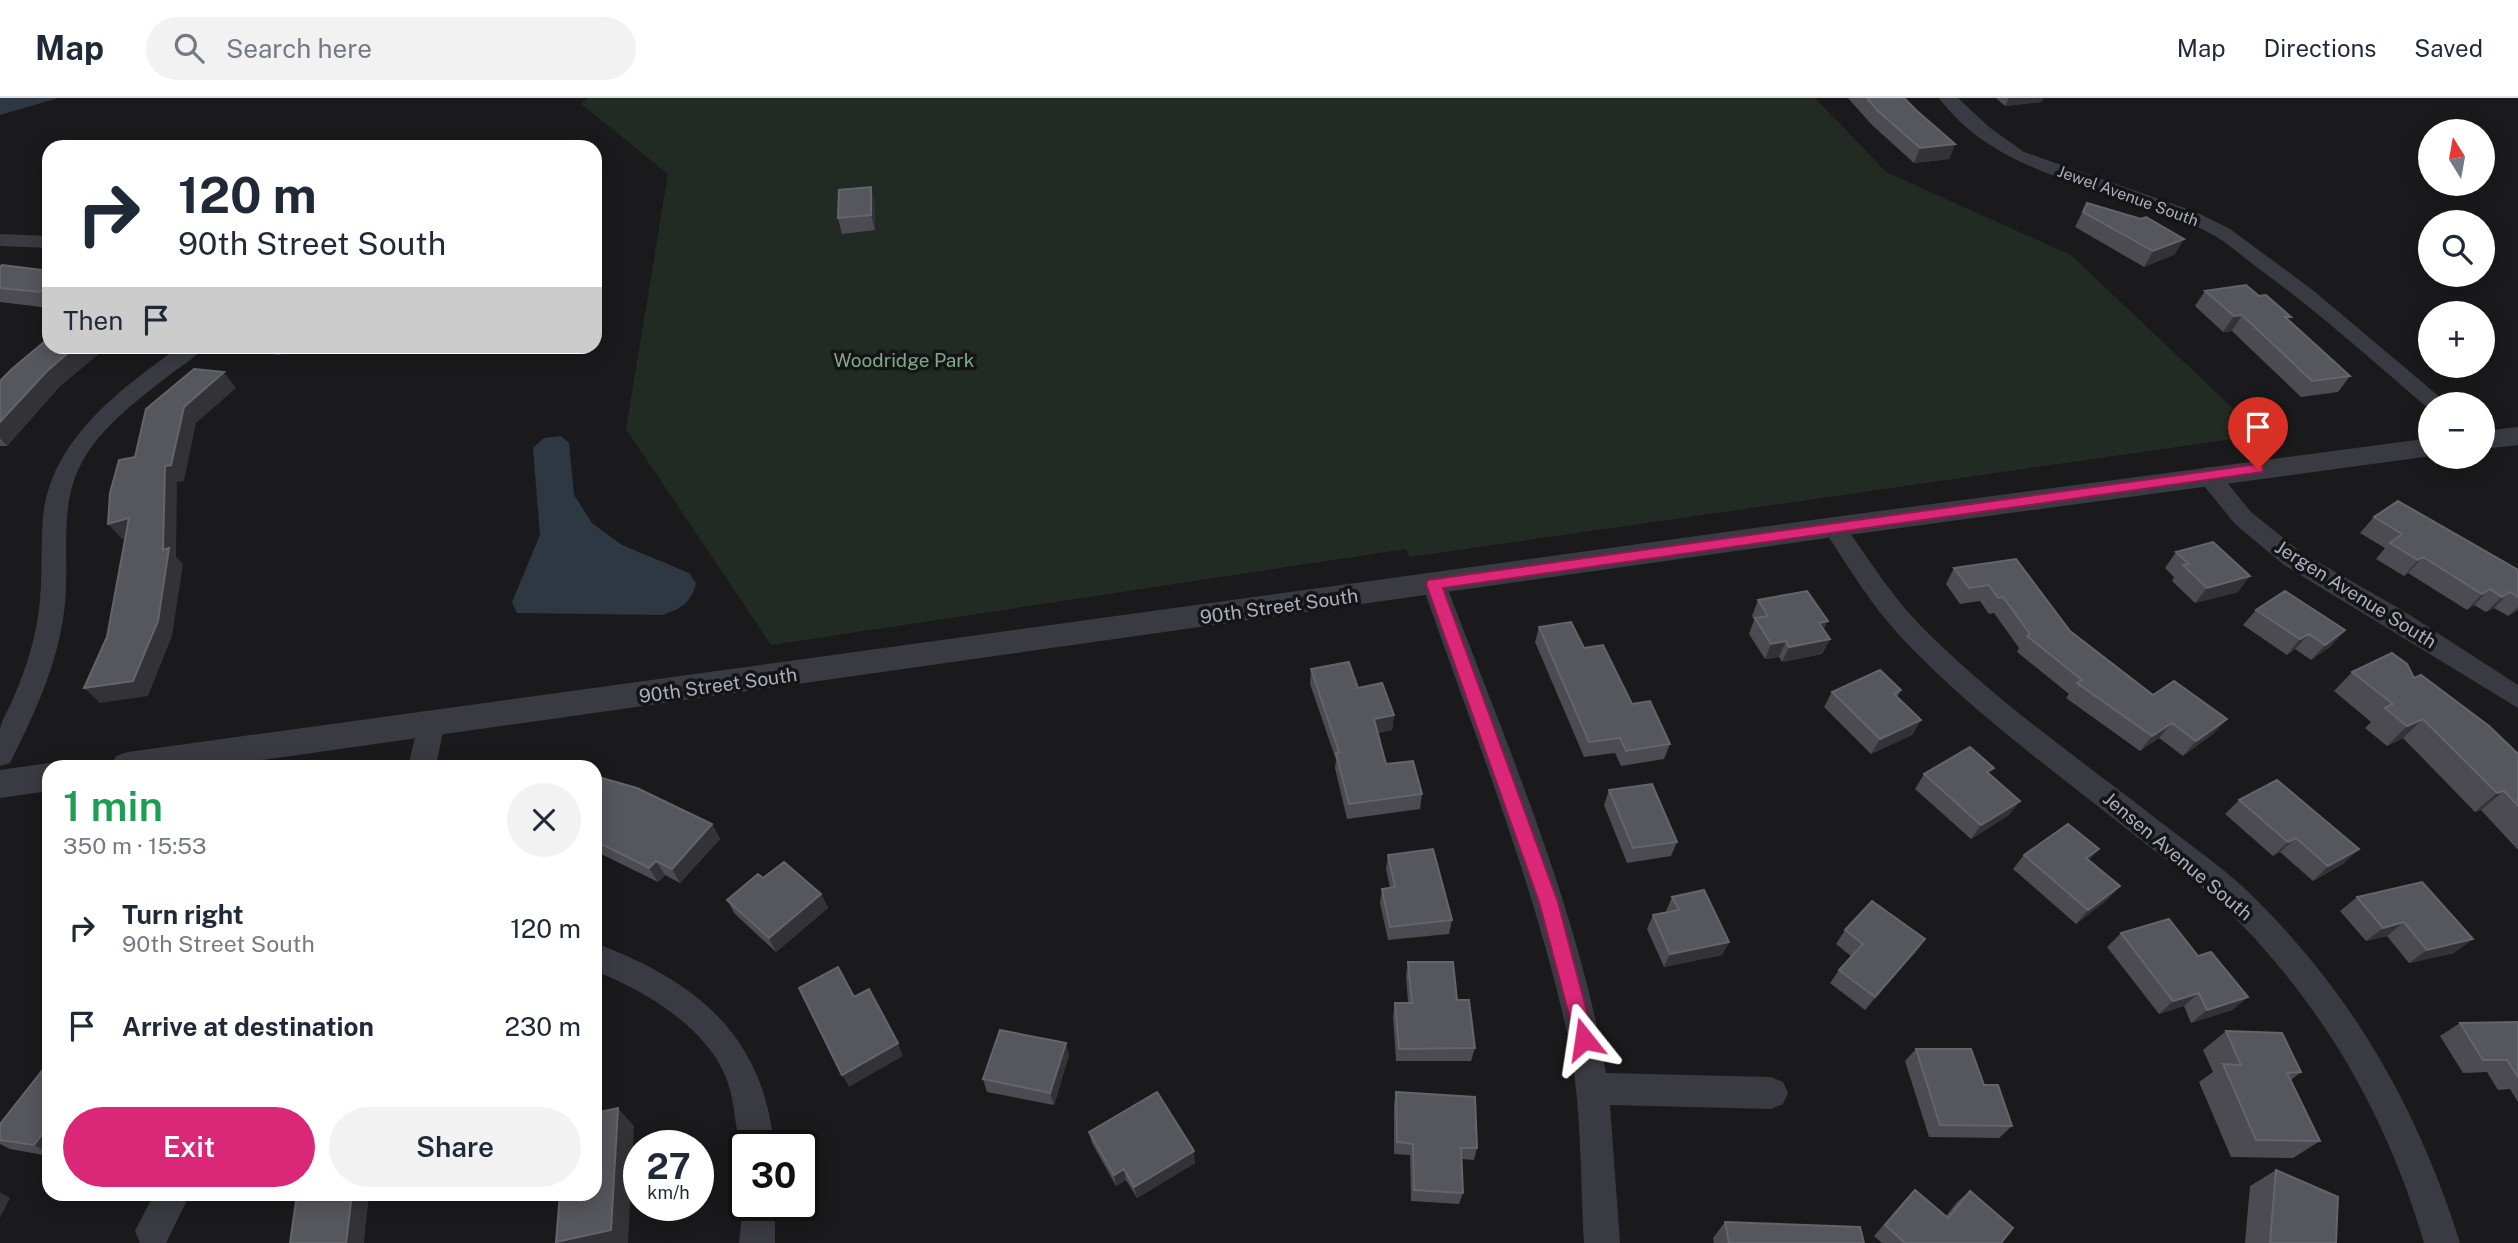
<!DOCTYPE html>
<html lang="en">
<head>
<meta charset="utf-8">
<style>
  body { margin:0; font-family:"Public Sans",sans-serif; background:#f2f2f3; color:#1f2937; height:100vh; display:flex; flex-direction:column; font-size:26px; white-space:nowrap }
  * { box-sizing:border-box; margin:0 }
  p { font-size:23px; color:#747a83 }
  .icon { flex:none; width:38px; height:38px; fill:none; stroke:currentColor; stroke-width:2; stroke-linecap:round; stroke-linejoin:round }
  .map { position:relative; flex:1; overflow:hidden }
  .drawer { position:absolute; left:42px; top:662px; width:560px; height:441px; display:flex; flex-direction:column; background:#fff; border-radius:21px; box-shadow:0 4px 18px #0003 }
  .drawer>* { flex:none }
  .hud { position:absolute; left:42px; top:42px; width:560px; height:214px; border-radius:21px; box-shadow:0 4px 18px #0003; background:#fff; color:#1f2937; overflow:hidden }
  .needle { width:46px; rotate:349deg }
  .tools { position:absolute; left:2418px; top:21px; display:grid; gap:14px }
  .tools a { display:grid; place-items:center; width:77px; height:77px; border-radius:50%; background:#fff; box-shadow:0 4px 18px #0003; font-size:35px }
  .speed { position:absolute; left:623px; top:1032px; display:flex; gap:14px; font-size:35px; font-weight:700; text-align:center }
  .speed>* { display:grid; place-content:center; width:91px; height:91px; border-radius:50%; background:#fff; box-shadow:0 4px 18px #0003; line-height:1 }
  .speed small { font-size:18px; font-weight:400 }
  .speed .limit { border:4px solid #111; border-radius:10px; background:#fff; color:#111 }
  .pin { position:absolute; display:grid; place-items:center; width:60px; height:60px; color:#fff; margin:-72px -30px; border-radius:50% 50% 50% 0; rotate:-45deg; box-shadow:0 0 7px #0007 }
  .pin .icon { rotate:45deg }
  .me { position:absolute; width:77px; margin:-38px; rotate:345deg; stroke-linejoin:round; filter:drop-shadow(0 0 5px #0008) }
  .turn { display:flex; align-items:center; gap:24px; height:147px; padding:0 21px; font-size:32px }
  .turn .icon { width:91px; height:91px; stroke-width:2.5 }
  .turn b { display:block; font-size:49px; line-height:60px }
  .then { display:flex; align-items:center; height:66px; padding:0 21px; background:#0003; gap:14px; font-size:26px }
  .round { display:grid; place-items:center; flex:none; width:74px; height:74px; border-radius:37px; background:#f2f2f3 }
  .head { display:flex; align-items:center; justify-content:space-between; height:119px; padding:0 21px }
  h1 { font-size:42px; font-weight:600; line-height:52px; color:#1e9e55 }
  .action { display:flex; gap:14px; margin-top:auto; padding:14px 21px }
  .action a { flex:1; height:80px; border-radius:42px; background:#db2777; color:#fff; font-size:28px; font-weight:600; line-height:80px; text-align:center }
  .action a+a { background:#f2f2f3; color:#1f2937 }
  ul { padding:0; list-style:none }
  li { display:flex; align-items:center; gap:21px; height:98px; padding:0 21px }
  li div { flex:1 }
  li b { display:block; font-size:26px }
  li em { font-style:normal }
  header { display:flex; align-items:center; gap:42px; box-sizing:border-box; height:98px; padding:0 35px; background:#fff; border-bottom:2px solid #e0e1e3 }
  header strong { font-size:33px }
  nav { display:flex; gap:38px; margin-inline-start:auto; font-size:24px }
  .search { width:490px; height:63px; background:#f2f2f3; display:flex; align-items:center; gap:18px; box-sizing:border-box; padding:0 24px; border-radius:38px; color:#747a83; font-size:26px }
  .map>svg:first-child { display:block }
  .green { fill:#212b23 }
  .water { fill:#2e3842 }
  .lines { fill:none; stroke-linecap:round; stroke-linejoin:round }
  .minor { fill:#3a3b42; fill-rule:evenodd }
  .tertiary { fill:#3a3b42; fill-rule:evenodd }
  .wall { fill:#4b4b51 }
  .shaded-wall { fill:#333337 }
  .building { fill:#56565d; stroke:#63646c; stroke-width:2 }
  .route { fill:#db2777; stroke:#8e194d; stroke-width:2 }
  .labels { text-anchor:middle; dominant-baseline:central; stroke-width:7; stroke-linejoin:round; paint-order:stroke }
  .far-street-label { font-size:16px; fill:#abafbd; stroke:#151517 }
  .park-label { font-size:19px; fill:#80aa85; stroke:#151517 }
  .street-label { font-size:19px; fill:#abafbd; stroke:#151517 }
</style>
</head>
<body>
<header>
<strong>Map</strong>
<div class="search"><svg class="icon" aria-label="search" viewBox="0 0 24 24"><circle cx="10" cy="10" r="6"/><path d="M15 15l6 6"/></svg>Search here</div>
<nav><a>Map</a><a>Directions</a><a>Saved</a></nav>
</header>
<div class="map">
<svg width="2518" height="1145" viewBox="0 0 2518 1145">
  <rect width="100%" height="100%" fill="#1a1a1c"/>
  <path class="green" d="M588,0H1815L1886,74L2071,157L2261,337L1409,459L1406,451L771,547L626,331L668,76L581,6Z"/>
  <path class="water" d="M0,0H58L0,17Z
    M561,338L569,345L574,397L592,425L622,447L689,475L696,485C691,506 680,511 662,517L517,515L512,504L540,437L533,350L544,340Z"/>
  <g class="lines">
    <path class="minor" d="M1939,0H1958L1989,29L2024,54L2196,114L2230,131L2314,193L2448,306H2431L2429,311C2375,265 2323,218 2266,176C2249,164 2233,149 2215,138C2126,87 2005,88 1939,0Z
      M0,136L49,138V150L0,148Z
      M180,248H204C195,261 179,269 167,279C136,303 99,331 81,366C57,412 71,465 64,514C57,568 34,617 10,665L0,668C0,656 0,642 0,631C2,621 9,611 13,601C23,578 31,555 36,530C44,493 40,456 43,418C52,340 121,291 180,248Z
      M2208,369L2216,371L2251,414L2302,455L2402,512L2518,587V610L2284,467L2235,426L2200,383L2196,377L2200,371Z
      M1834,421L1842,423C1866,458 1889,494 1918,525C1992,601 2080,661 2163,726C2190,747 2218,766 2242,788C2348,888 2417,1007 2460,1145H2424C2386,1014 2319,900 2220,805C2197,784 2170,765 2146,746C2062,679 1973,616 1900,538C1871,507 1849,470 1826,435L1822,429L1826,423Z
      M1434,477L1443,480L1446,486C1506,646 1577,806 1606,975L1771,979L1783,984L1788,995L1783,1006L1771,1011L1610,1007L1620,1145H1584C1580,1077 1582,1006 1568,939C1534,784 1474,636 1422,486L1425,480Z
      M430,617L440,620L444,628L436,668H408L420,620Z
      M595,845C696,883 763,936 774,1048H744V1057C734,1034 736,1006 727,982C708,930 644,892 595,873Z
      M154,1096H190L166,1145H140L135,1133Z
      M744,1100V1108H775V1145H739Z"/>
    <path class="tertiary" d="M2518,329V347L2483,351V333Z
      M2431,340V358L1834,439L220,668H111L116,658L128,654L1834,419Z
      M49,665L58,668H49V693L0,700V672Z"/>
  </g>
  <path class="wall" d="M1848,0H1904L1917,13L1955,46L1949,61L1914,65L1872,27Z
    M1996,0H2043L2041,4L2005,8Z
    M875,105V132L842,136L838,120Z
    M2087,105L2175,156L2144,169L2075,129Z
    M0,169L49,173V210L0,204Z
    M2205,193L2350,278L2338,294L2301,299L2232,233L2223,234L2195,208Z
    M49,248H108L60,288L7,348H0V283Z
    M244,248H289L280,257L246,252Z
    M2374,419L2518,472V512L2508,518L2494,510L2486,514L2474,507L2467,512L2408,475L2404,478L2376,461L2385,450L2360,435Z
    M2176,454L2238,494L2195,505L2172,483L2174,479L2165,470Z
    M2016,461L2070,533L2153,597L2227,621L2213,636L2183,658L2159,640L2140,653L2066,600L2069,596L2017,554L2019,550L1994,515L1989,516L1980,503L1960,506L1946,486L1954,470Z
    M1758,502L1824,532L1830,541L1822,556L1782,564L1779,559L1765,561L1749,536L1754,522L1752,518Z
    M2256,512L2345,532L2331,548L2311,562L2295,551L2287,557L2243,527Z
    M1539,529L1584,550L1632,606L1670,646L1664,661L1621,668L1615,655L1584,659L1535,544Z
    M1311,571L1358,590L1394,617L1392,632L1378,635L1386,666L1422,696L1420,711L1347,721L1335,670L1336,662L1310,586Z
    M2352,574L2414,580L2518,656V752L2481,712L2475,714L2403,640L2387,648L2365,630L2371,624L2334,593Z
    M1901,592L1897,599L1921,622L1912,637L1871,656L1824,609L1832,594Z
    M1924,676H1990L2020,703L2009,717L1971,741L1915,691Z
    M595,678L712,726L720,741L680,785L665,777L658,784L595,753Z
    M1609,692L1677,744L1671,758L1627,765L1604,707Z
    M2239,702L2359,751L2343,766L2313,783L2280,754L2273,758L2225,716Z
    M2099,751L2089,762L2120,788L2107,802L2076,826L2013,771L2024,757Z
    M1388,757L1452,822L1449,836L1388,842L1380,805L1382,791L1390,790L1386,771Z
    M763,780L821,796L828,810L776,854L735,816L727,802Z
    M1672,799L1729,844L1722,857L1664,869L1647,831L1653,817L1667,814L1666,813Z
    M2357,799L2473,841L2454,855L2409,865L2387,838L2366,843L2340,813Z
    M1845,832L1925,841L1915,855L1865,912L1830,885L1839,872L1851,858L1836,846Z
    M2121,835L2198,858L2248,899L2232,912L2191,925L2184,908L2159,916L2107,849Z
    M1408,864L1457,902L1475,950L1471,963H1396L1393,918L1395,905H1408L1406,878Z
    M2518,924V1004L2510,991L2498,992L2487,974L2463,975L2440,938L2460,925Z
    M2226,933L2301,974L2291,982L2320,1043L2293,1060L2231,1059L2199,984L2213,974L2203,952Z
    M1916,951L1984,987L2012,1028L1999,1040L1929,1039L1905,963Z
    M1069,957L1054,1007L987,994L983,981Z
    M49,964V1058L10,1051L0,1046V1026Z
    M1396,994L1477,1050L1474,1062L1462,1061L1463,1095L1459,1106L1411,1103L1410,1057L1394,1056V1006Z
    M1089,1034L1195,1065L1137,1100L1126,1082L1116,1088L1092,1045Z
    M2276,1072L2336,1145H2245L2250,1088Z
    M1915,1092L1946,1118L1957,1104L1970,1093L2001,1145H1882L1874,1138L1904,1103Z
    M1725,1124L1864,1145H1714L1713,1140Z"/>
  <path class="shaded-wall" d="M2009,0H2043L2041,4L2005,8Z
    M1955,46L1949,61L1914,65L1920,50Z
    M871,89L875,105V132L871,117Z
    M2184,141L2175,156L2144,169L2153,153Z
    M49,187V206L40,194Z
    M2242,217L2232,233L2223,234L2234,218Z
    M76,248H108L60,288L7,348L0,340V324L47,273Z
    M275,248H289L280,257Z
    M224,274L236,290L196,325L184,383L177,384L176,459L183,466L172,538L148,598L100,605L84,590L163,452L165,368L184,309Z
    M129,420L143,436L122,441L108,426Z
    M2423,459L2408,475L2404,478L2418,462Z
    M2250,478L2238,494L2195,505L2207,490Z
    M2490,491L2474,507L2467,512L2482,496Z
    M2510,494L2494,510L2486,514L2502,499Z
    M2518,509V512L2508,518Z
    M1828,523L1820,539L1819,525Z
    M2345,532L2331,548L2311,562L2325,547Z
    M2309,536L2295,551L2287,557L2300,541Z
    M1830,541L1822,556L1782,564L1789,549Z
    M1786,543L1779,559L1765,561L1771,546Z
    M1394,617L1392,632L1372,636L1374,621Z
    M2227,621L2213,636L2183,658L2196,643Z
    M2423,621L2403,640L2387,648L2407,628Z
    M1921,622L1912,637L1871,656L1880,641Z
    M2172,625L2159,640L2140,653L2152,638Z
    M2504,693L2481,712L2475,714L2497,695Z
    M2020,703L2009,717L1971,741L1981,727Z
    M712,726L720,741L680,785L672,771Z
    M2296,740L2280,754L2273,758L2288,744Z
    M2099,751L2086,765V760Z
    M2359,751L2343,766L2313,783L2328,768Z
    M656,763L665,777L658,784L649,770Z
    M2120,788L2107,802L2076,826L2088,812Z
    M821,796L828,810L776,854L769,840Z
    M2404,824L2387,838L2366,843L2383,830Z
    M1925,841L1915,855L1865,912L1875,899Z
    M2473,841L2454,855L2409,865L2427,852Z
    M1729,844L1722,857L1664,869L1670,856Z
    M2199,895L2184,908L2159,916L2173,903Z
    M2248,899L2232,912L2191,925L2207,912Z
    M898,945L903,958L849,989L842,977Z
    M1066,945L1069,957L1054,1007L1050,995Z
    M618,1010L634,1028L628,1145H557L556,1144Z
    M49,1027V1055L34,1047Z
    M1194,1053L1195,1065L1137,1100L1134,1089Z
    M1124,1071L1126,1082L1116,1088L1114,1077Z
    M0,1094L10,1100L0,1120Z
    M352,1096H369L364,1145H346Z"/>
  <path class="building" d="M1867,0H1904L1917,13L1955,46L1920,50L1877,12Z
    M871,89V117L838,120L839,92Z
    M2087,105L2141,121L2146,119L2184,141L2153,153L2083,114Z
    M2,167L49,173V187L40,194L0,190V169Z
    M2246,187L2259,198L2266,197L2291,219H2285L2350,278L2312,283L2242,217L2234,218L2205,193Z
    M49,240V248H76L47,273L0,324V283L13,270Z
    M194,271L224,274L184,309L171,367L165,368L163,452L169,450L158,523L133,583L84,590L107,539L129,420L108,426L110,395L119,362L135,359L146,311Z
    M2398,403L2518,472V499L2510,494L2502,499L2490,491L2482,496L2423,459L2418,462L2390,445L2402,436L2374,419Z
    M2213,444L2250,478L2207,490L2183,467L2189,466L2176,454Z
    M2016,461L2070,533L2153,597L2174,583L2227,621L2196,643L2172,625L2152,638L2077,585L2082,582L2027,538L2030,536L2003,499L1998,500L1989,487L1969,490L1954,470Z
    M1807,493L1828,523L1819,525L1830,541L1789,549L1786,543L1771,546L1755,520L1768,518L1758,502Z
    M2285,493L2345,532L2325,547L2309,536L2300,541L2256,512Z
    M1571,524L1584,550L1603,547L1632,606L1650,603L1670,646L1626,653L1620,640L1589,644L1539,529Z
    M2392,555L2407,566L2414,580L2421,577L2489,628L2518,656V708L2504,693L2497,695L2423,621L2407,628L2385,610L2393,606L2352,574Z
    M1349,564L1358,590L1382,585L1394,617L1374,621L1386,666L1413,663L1422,696L1349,706L1336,655L1339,654L1311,571Z
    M1880,572L1901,592L1894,596L1921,622L1880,641L1832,594Z
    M1970,649L1994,670L1987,674L2020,703L1981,727L1924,676Z
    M595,678L637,690L712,726L672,771L656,763L649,770L595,743Z
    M2277,682L2359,751L2328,768L2296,740L2288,744L2239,702Z
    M1652,686L1677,744L1633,750L1609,692Z
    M2068,726L2099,751L2086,760L2120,788L2088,812L2024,757Z
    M1433,751L1452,822L1390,829L1382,791L1395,789L1388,757Z
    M784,764L821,796L769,840L727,802L758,776L763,780Z
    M2422,784L2473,841L2427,852L2404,824L2383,830L2357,799Z
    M1704,792L1729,844L1670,856L1653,817L1679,812L1672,799Z
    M1872,803L1925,841L1875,899L1839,872L1863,846L1845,832Z
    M2169,821L2198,858L2211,854L2248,899L2207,912L2199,895L2173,903L2121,835Z
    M1408,864H1453L1457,902H1469L1475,950L1399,951L1395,905H1412Z
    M838,869L854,899L869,891L898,945L842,977L799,890Z
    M2518,924V979L2507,962H2483L2460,925Z
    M1000,932L1066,945L1050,995L983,981Z
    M2226,933L2282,935L2301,974L2287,975L2320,1043L2256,1042L2223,966L2241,967Z
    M1916,951H1971L1984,987H1998L2012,1028L1940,1027Z
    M49,964V1027L34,1047L0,1042V1026Z
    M1157,994L1194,1053L1134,1089L1124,1071L1114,1077L1089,1034Z
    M1396,994L1475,999L1477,1050H1461L1463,1095L1414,1092L1413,1046L1397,1044Z
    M618,1010L611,1132L556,1144L560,1096H595V1015Z
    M2276,1072L2338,1099L2336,1145H2270Z
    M1915,1092L1948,1120L1970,1093L2013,1130L2001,1145H1905L1885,1127Z
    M297,1096H352L346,1145H290Z
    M1725,1124L1860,1129L1864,1145H1729Z"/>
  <path class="route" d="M2258,366L2263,368V374L1443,490L1558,804L1594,941L1591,947L1584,950L1577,947L1539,804L1426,486L1428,482Z"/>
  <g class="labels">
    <g class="far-street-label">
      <text transform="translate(2128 98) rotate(20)">Jewel Avenue South</text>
    </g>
    <g class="park-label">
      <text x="904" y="262">Woodridge Park</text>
    </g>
    <g class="street-label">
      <text transform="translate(2356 496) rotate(32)">Jergen Avenue South</text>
      <text transform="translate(1279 508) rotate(-8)">90th Street South</text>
      <text transform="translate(718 587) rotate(-8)">90th Street South</text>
      <text transform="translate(2178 758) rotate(40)">Jensen Avenue South</text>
    </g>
  </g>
</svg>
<div class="tools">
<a><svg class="needle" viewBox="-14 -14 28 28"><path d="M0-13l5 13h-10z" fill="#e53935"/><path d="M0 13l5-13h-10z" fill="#747a83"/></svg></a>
<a><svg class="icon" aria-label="search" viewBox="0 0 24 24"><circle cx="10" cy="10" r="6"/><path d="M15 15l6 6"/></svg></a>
<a>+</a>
<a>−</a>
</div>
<div class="speed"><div>27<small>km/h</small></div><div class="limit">30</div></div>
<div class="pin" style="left:2258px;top:371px;background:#d93025"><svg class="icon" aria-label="arrive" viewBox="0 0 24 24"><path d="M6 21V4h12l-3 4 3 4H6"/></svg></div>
<svg class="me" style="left:1584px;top:941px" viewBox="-20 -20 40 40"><path d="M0-17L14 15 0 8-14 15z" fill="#db2777" stroke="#fff" stroke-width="4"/></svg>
<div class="hud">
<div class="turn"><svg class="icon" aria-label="right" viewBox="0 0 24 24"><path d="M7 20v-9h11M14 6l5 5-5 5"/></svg><div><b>120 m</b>90th Street South</div></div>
<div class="then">Then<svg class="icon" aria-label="arrive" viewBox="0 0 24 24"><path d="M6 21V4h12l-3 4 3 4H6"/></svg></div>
</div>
<section class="drawer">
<div class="head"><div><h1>1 min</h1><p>350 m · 15:53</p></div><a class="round"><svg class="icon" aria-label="close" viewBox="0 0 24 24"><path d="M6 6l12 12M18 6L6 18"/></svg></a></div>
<ul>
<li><svg class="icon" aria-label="right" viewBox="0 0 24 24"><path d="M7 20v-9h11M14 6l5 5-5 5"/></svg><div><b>Turn right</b><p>90th Street South</p></div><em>120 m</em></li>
<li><svg class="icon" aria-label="arrive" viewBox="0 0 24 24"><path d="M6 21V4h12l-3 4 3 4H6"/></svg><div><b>Arrive at destination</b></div><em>230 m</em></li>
</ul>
<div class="action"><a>Exit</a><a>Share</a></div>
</section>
</div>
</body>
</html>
